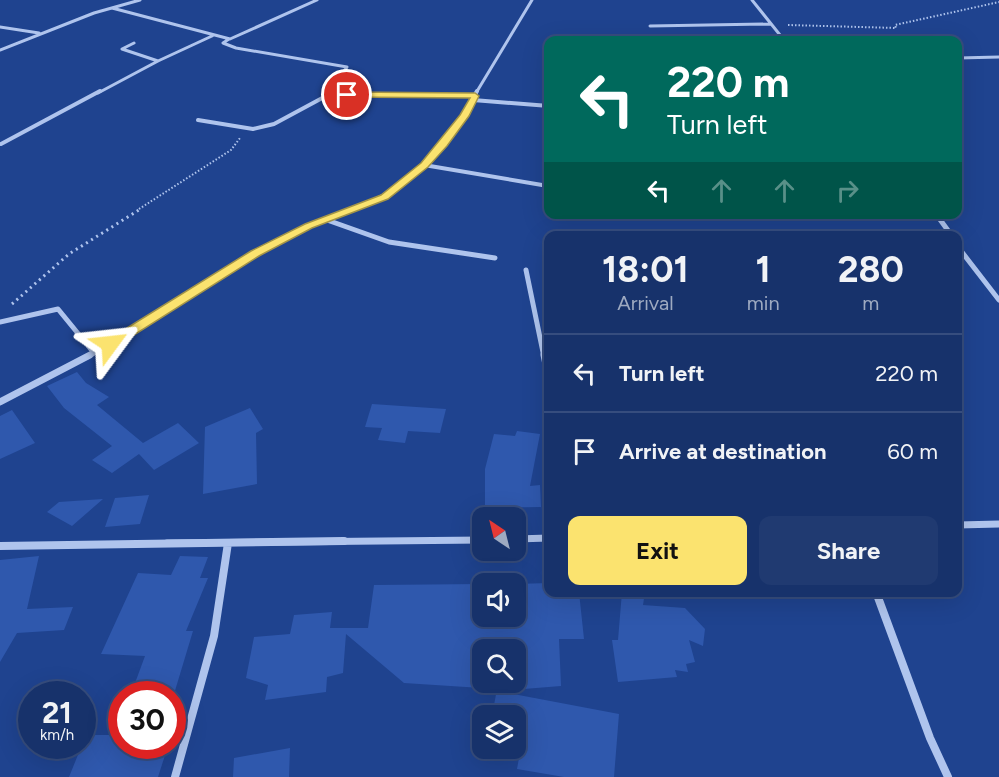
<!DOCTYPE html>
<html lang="en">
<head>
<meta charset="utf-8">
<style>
  body { margin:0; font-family:Figtree,sans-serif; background:#203a71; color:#f1f3f6; height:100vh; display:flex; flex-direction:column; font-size:22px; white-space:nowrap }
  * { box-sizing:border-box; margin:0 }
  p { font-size:20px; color:#9eaac1 }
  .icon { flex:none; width:33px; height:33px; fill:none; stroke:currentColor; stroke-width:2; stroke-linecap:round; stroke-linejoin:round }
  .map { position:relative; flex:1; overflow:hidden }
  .details { position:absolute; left:544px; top:231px; width:418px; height:366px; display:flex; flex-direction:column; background:#17326b; border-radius:12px; box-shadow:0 6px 24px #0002,0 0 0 2px #364d7e }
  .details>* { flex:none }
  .hud { position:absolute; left:544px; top:36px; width:418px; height:183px; border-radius:12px; box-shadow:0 6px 24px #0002,0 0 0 2px #364d7e; background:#00695c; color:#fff; overflow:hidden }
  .needle { width:39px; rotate:325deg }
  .buttons { position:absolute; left:472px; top:507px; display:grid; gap:12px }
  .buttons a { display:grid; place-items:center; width:54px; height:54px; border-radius:12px; background:#17326b; box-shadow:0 6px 24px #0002,0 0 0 2px #364d7e; font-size:30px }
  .speed { position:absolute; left:18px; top:681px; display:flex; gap:12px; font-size:30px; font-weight:700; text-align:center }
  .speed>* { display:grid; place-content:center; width:78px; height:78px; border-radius:50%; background:#17326b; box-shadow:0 6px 24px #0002,0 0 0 2px #364d7e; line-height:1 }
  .speed small { font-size:15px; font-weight:400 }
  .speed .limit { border:9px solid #d22; background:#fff; color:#111 }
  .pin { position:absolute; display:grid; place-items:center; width:51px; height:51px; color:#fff; margin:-26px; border:3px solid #fff; border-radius:50%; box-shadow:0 2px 6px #0007 }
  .me { position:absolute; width:66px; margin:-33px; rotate:60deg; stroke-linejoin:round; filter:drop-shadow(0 0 4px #0008) }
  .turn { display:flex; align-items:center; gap:21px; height:126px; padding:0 24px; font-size:27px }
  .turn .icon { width:78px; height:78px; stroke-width:2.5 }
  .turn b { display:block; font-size:42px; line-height:51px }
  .lanes { display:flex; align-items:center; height:57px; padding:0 24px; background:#0003; justify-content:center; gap:30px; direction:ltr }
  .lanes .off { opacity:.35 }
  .eta { display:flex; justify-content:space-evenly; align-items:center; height:102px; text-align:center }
  .eta b { font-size:36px; font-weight:700; line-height:42px }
  .primary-button { display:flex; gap:12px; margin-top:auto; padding:12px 24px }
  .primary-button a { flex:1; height:69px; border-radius:12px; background:#fbe36f; color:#111; font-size:24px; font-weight:700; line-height:69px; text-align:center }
  .primary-button a+a { background:#203a71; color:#f1f3f6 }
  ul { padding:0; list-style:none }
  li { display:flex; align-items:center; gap:18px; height:78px; padding:0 24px; border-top:2px solid #364d7e }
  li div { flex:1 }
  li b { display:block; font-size:22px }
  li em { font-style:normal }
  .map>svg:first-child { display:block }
  .building { fill:#2f58ad; fill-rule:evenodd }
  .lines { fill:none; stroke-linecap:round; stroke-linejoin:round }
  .path-far1 { stroke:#afc4ed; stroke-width:2; stroke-dasharray:1.5 2; stroke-linecap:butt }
  .path { stroke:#afc4ed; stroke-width:3; stroke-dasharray:2 4; stroke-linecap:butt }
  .minor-far4 { stroke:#afc4ed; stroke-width:3 }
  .minor-far3 { stroke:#afc4ed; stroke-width:4 }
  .minor-far2 { stroke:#afc4ed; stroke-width:5 }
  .minor-far1 { stroke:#afc4ed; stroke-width:7 }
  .minor { stroke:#afc4ed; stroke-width:8 }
  .route { fill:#fbe36f; stroke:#a39448; stroke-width:1.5 }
</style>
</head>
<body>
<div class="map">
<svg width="999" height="777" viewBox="0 0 999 777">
  <rect width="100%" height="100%" fill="#1f438f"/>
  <path class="building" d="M77,372L86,383L109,397L97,405L143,443L178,423L199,443L154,470L139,454L112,473L92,460L112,446L64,408L47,386Z
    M372,404L446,409L440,433L408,431L405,443L378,440L382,428L365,427Z
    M250,408L263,429L256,433L257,484L203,494L205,427Z
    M12,410L35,443L0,459V416Z
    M517,431L540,434L530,486L540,485L541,507L485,508V469L494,434L515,436Z
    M149,495L140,524L105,527L115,498Z
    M103,499L72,526L47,512L59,502Z
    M39,556L27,609L73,607L64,630L17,633L0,662V560Z
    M180,556L208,557L200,578H208L186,631H193L174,694H131L145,656L101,654L138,573L171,575Z
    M549,583V592H579L584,639H559L561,686L498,691L619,714L614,777H564L517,769L522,741L516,740V716H492L497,689L404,683L346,634L343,673L327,677L326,692L265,700L268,685L246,678L254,637L290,634L294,615L332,612L330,628H368L374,585L483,584V616H516V584ZM483,650H516V682H483Z
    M622,592H645L643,605L685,608L705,629L703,646L689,640L695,662L686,664L688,672L675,670L677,677L618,682L612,640H618Z
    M86,735H122V746H168L158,777H69Z
    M290,748L289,777H233L234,758Z"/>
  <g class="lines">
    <path class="path-far1" d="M788,25L896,28L895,25L999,2
      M139,209L231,150L240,138"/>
    <path class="path" d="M12,304L69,254L142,208"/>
    <path class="minor-far4" d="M752,0L784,40
      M112,8L230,39L317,0
      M650,26L771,24
      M0,27L39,33
      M229,39L223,43L236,48L347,67L328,93
      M0,50L94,13L140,0
      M958,58L999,57
      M158,61L212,36
      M98,93L158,61L122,49L134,43
      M476,93L532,0"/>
    <path class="minor-far3" d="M326,96L329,91
      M473,100L549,106
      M198,120L253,129L274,124L326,96H475
      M1,144L100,91
      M424,165L542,185
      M354,209C409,190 450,142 477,91"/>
    <path class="minor-far2" d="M936,214L952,236
      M327,220L389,242L495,258
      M958,247L999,300
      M526,270L544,357
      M0,322L58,309L94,353L87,357
      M94,353L255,253L308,226L358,208"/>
    <path class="minor-far1" d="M544,355L549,379
      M0,402L90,355
      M958,525L999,524
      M516,539L549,538
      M167,543L483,540"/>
    <path class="minor" d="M0,546L344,541
      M876,592L930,738L948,777
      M175,777L214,636L228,543"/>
  </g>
  <path class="route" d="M347,92L475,93L479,96L469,116L447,146L428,167L388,199L312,228L259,256L115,347H106V341L251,251L305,224L381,195L421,163L460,115L470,98L344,97Z"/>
</svg>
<div class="buttons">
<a><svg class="needle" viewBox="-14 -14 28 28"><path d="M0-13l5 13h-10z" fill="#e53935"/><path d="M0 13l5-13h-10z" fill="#9eaac1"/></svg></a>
<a><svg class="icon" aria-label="sound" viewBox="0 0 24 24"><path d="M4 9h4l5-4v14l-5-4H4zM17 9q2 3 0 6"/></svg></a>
<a><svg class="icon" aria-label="search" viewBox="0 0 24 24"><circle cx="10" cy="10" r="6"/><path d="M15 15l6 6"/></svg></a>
<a><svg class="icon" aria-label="layers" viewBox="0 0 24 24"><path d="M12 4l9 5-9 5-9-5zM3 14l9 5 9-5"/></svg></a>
</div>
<div class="speed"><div>21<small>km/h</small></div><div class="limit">30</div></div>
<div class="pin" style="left:347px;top:95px;background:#d93025"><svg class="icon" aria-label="arrive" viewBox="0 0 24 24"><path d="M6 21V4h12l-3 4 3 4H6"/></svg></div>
<svg class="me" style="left:110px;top:344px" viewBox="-20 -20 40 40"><path d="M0-17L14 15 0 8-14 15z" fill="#fbe36f" stroke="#fff" stroke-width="4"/></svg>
<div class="hud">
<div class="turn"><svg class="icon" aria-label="left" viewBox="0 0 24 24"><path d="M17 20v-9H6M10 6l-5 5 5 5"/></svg><div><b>220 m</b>Turn left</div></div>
<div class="lanes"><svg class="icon" aria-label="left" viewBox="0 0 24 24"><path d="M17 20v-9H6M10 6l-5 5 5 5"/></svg><svg class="icon off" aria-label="ahead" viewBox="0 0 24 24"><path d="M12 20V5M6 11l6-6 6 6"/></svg><svg class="icon off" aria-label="ahead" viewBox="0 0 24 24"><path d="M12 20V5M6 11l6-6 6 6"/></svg><svg class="icon off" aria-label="right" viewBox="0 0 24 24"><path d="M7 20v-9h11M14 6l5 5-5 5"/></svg></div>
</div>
<section class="details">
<div class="eta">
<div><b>18:01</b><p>Arrival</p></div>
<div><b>1</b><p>min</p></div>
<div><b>280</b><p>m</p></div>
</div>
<ul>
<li><svg class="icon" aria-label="left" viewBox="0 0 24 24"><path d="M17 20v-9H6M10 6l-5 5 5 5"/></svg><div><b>Turn left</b></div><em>220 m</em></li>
<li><svg class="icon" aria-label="arrive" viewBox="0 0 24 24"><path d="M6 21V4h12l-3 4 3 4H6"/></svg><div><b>Arrive at destination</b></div><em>60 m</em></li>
</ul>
<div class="primary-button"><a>Exit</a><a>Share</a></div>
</section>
</div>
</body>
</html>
